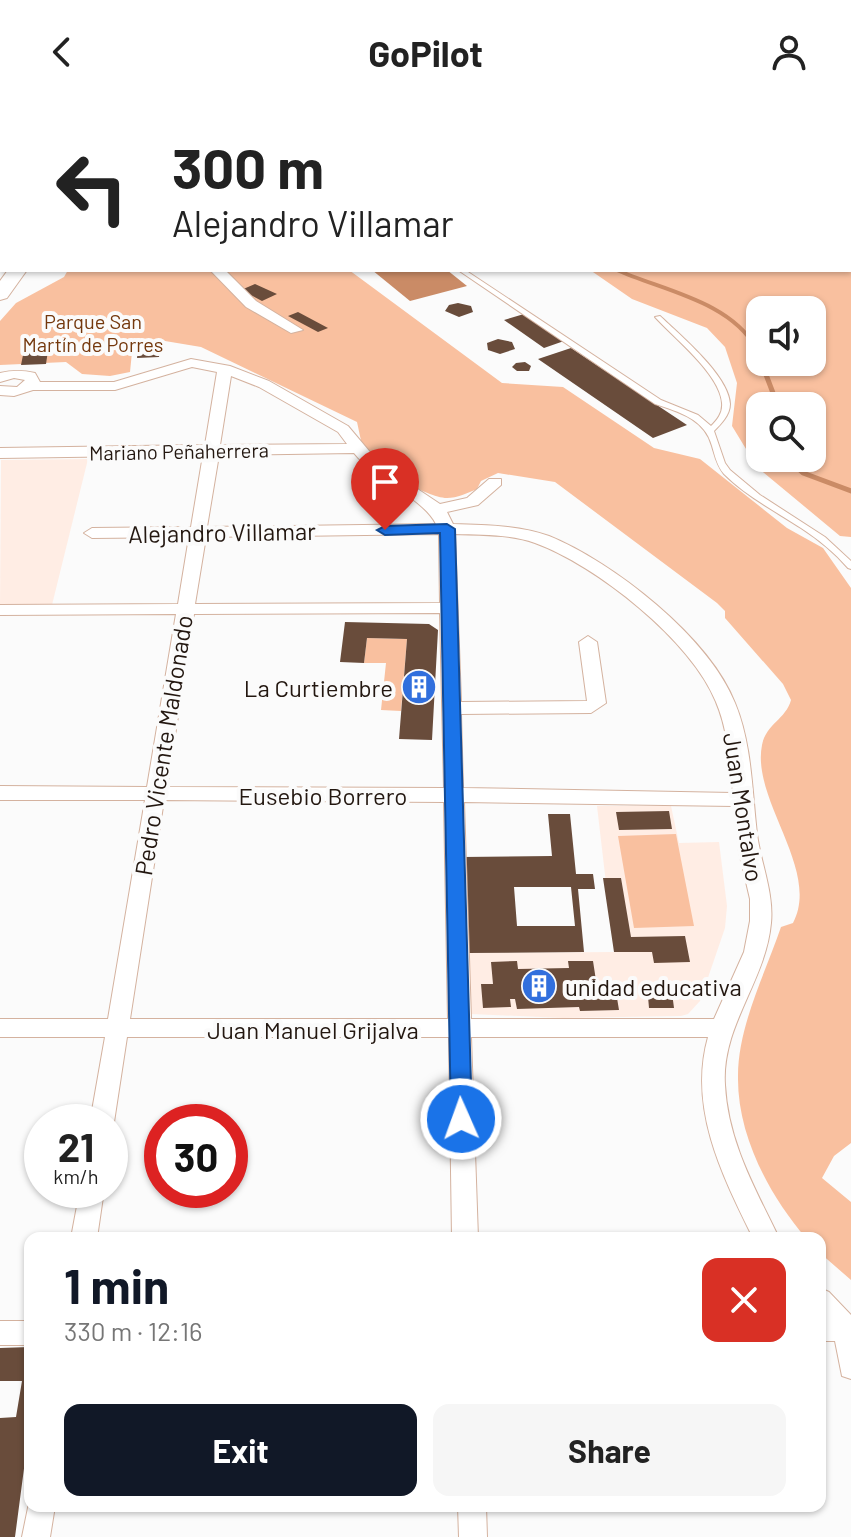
<!DOCTYPE html>
<html lang="en">
<head>
<meta charset="utf-8">
<style>
  body { margin:0; font-family:Barlow,sans-serif; background:#f6f6f6; color:#222; height:100vh; display:flex; flex-direction:column; font-size:30px; white-space:nowrap }
  * { box-sizing:border-box; margin:0 }
  p { font-size:26px; color:#767676 }
  .icon { flex:none; width:44px; height:44px; fill:none; stroke:currentColor; stroke-width:2; stroke-linecap:round; stroke-linejoin:round }
  .map { position:relative; flex:1; overflow:hidden }
  .panel { position:absolute; left:24px; top:1128px; width:802px; height:280px; display:flex; flex-direction:column; background:#fff; border-radius:16px; box-shadow:0 2px 6px #0004 }
  .panel>* { flex:none }
  .guide { position:absolute; left:0px; top:0px; width:852px; height:168px; box-shadow:0 2px 6px #0004; background:#fff; color:#222; overflow:hidden }
  .controls { position:absolute; left:746px; top:192px; display:grid; gap:16px }
  .controls a { display:grid; place-items:center; width:80px; height:80px; border-radius:16px; background:#fff; box-shadow:0 2px 6px #0004; font-size:40px }
  .speed { position:absolute; left:24px; top:1000px; display:flex; gap:16px; font-size:40px; font-weight:700; text-align:center }
  .speed>* { display:grid; place-content:center; width:104px; height:104px; border-radius:50%; background:#fff; box-shadow:0 2px 6px #0004; line-height:1 }
  .speed small { font-size:20px; font-weight:400 }
  .speed .limit { border:12px solid #d22; background:#fff; color:#111 }
  .pin { position:absolute; display:grid; place-items:center; width:68px; height:68px; color:#fff; margin:-82px -34px; border-radius:50% 50% 50% 0; rotate:-45deg; box-shadow:0 0 8px #0007 }
  .pin .icon { rotate:45deg }
  .me { position:absolute; width:88px; margin:-44px; rotate:358deg; stroke-linejoin:round; filter:drop-shadow(0 0 6px #0008) }
  .turn { display:flex; align-items:center; gap:28px; height:168px; padding:0 40px; font-size:36px }
  .turn .icon { width:104px; height:104px; stroke-width:2.5 }
  .turn b { display:block; font-size:56px; line-height:68px }
  .round { display:grid; place-items:center; flex:none; width:84px; height:84px; border-radius:16px; background:#f6f6f6 }
  .overview { display:flex; align-items:center; justify-content:space-between; height:136px; padding:0 40px }
  h1 { font-size:48px; font-weight:700; line-height:60px; color:#111827 }
  .cta { display:flex; gap:16px; margin-top:auto; padding:16px 40px }
  .cta a { flex:1; height:92px; border-radius:16px; background:#111827; color:#fff; font-size:32px; font-weight:700; line-height:92px; text-align:center }
  .cta a+a { background:#f6f6f6; color:#222 }
  header { display:flex; justify-content:space-between; align-items:center; height:104px; padding:0 40px; background:#fff; font-size:36px; font-weight:700 }
  .map>svg:first-child { display:block }
  .built { fill:#ffede4 }
  .green { fill:#f9c09f; fill-rule:evenodd }
  .water { fill:#ca8b66 }
  .lines { fill:none; stroke-linecap:round; stroke-linejoin:round }
  .stream-far1 { stroke:#ca8b66; stroke-width:4 }
  .stream { stroke:#ca8b66; stroke-width:5 }
  .building { fill:#694c3b; fill-rule:evenodd }
  .lane-casing { stroke:#d4b29f; stroke-width:2 }
  .street-casing { stroke:#d4b29f; stroke-width:2 }
  .secondary-casing { stroke:#d4b29f; stroke-width:2 }
  .lane { fill:#fff; fill-rule:evenodd }
  .street { fill:#fff; fill-rule:evenodd }
  .secondary { fill:#fff; fill-rule:evenodd }
  .route { fill:#1a73e8; stroke:#114b97; stroke-width:2 }
  .labels { text-anchor:middle; dominant-baseline:central; stroke-width:8; stroke-linejoin:round; paint-order:stroke }
  .far-park-label { font-size:20px; fill:#74380d; stroke:#fbfbfb }
  .far-street-label { font-size:20px; fill:#231710; stroke:#fbfbfb }
  .street-label { font-size:24px; fill:#231710; stroke:#fbfbfb }
  .poi-label { font-size:24px; fill:#231710; stroke:#fbfbfb; text-anchor:end }
</style>
</head>
<body>
<header><svg class="icon" aria-label="back" viewBox="0 0 24 24"><path d="M15 5l-7 7 7 7"/></svg>GoPilot<svg class="icon" aria-label="person" viewBox="0 0 24 24"><circle cx="12" cy="8" r="4"/><path d="M4 21q1-7 8-7t8 7"/></svg></header>
<div class="map">
<svg width="851" height="1433" viewBox="0 0 851 1433">
  <rect width="100%" height="100%" fill="#fbfbfb"/>
  <path class="built" d="M88,355L51,505H0L1,356Z
    M597,702H671L679,739L719,738L727,802L725,824L700,897L688,910L681,912L563,914L471,910L467,849L614,848Z"/>
  <path class="green" d="M90,0H488L489,2H97Z
    M851,151V433L840,432L757,363L732,322L737,279L725,243L707,224L632,195L590,166H850ZM812,206V258H760V206ZM760,302H812V354H760Z
    M68,166H349L502,279L563,283L654,344L700,355L787,424L823,444L851,484V1039L834,1052L822,1074L851,1098V1176L820,1149V1134H806C769,1091 737,1031 738,972C738,922 765,870 781,823L793,819C821,766 751,696 762,641C766,620 786,615 791,596L783,580L725,514V507L717,499L555,378L498,369L481,377L477,385C468,389 457,394 447,394C426,394 373,361 363,342C360,335 359,326 357,318L201,243L165,237L133,238L130,268L110,272L82,270L66,258L0,261V217L16,199L64,173Z
    M367,534L407,535L401,607L381,606L386,559H364Z
    M676,730L694,822L634,824L618,732Z"/>
  <path class="water" d="M372,166H447L467,182L410,197Z"/>
  <g class="lines">
    <path class="stream-far1" d="M182,2L186,0
      M617,166C661,186 730,197 756,244"/>
    <path class="stream" d="M755,242L778,302
      M787,354L803,369L851,387"/>
  </g>
  <path class="building" d="M255,180L277,190L262,197L241,186Z
    M458,199L471,202L473,208L459,213L445,207L449,201Z
    M298,208L328,224L318,228L288,212Z
    M524,210L564,237L544,244L504,216Z
    M498,235L512,238L515,245L500,250L488,246L487,239Z
    M139,239H161L159,253L137,254Z
    M49,240L46,260L21,261L25,241Z
    M571,244L687,321L653,334L538,255Z
    M525,258L531,262L529,267H517L512,263L516,259Z
    M345,518L429,520L438,526L432,636L399,635L407,535L367,534L364,559L340,558Z
    M669,707L672,725L619,726L616,708Z
    M548,710H570L576,770H593L595,785H578L584,848L467,849L463,753L552,752ZM514,783H571L575,822H517Z
    M603,774H621L631,833L685,832L690,858L654,859L652,848H614Z
    M517,857L518,865L569,864L568,857H593L597,883L615,882L619,906L580,907L579,903L517,905L515,895H510L511,903L483,904L481,880H493L491,858Z
    M647,881H671L674,904H649Z
    M30,1243V1319L15,1433H0V1314L16,1313L22,1277H0V1244Z"/>
  <g class="lines">
    <g class="lane-casing">
      <path id="lane" d="M494,0H503L506,2H497Z
        M606,0H612L614,2H608Z
        M711,0H734L741,2H718Z
        M769,0H781L776,2H764Z
        M0,19H2V23H0Z
        M850,81H851V85H850Z
        M458,166H465L661,296L698,311L711,322C717,316 723,309 722,299C720,270 674,234 655,213L660,212C680,231 729,272 730,300C730,311 721,320 714,327L725,359L730,366L760,391L825,433L851,457V465L848,464C834,448 818,435 801,424C775,407 746,392 724,370C717,362 715,352 712,342C705,315 679,308 655,300Z"/>
    </g>
    <g class="street-casing">
      <path id="street" d="M210,166H225L256,197L303,226L291,229L246,203Z
        M191,255L230,262L269,277L348,322L380,360L440,400L467,394L489,375H501V381L478,401L447,408L453,420C485,421 518,421 549,432C613,458 709,533 735,599C752,640 752,687 757,730C761,760 774,789 771,819C766,877 721,922 725,981C728,1038 755,1084 779,1134H753C722,1071 688,1004 708,933H471L478,1134H452L449,933H127L114,1018L110,1025V1018H90L105,933H0V915H108L145,696H0V682L147,683L176,510L0,511V501L178,500L189,433L92,434L84,429L92,424L191,423L203,351L0,354V344L205,341L217,268L192,263L115,286H33L14,292L0,291V282L17,283L25,276L14,274L0,278V269C13,266 22,266 35,269L40,278H114ZM231,272L259,283L338,328L347,340L220,341ZM354,349C377,377 423,394 436,420L207,423L219,351ZM439,430L440,499L195,500L206,433ZM455,430C481,431 510,430 535,439C596,461 692,537 716,598C728,626 730,659 733,689L463,684L461,610L591,609L606,599L597,538L588,532L579,538L587,597L461,598ZM440,509L444,684L167,683L194,510ZM164,696L444,698L448,915H130ZM464,698L734,702L739,748L750,795V817L744,848L714,915H471Z
        M80,1086H104L97,1134H71Z
        M820,1184L829,1188L851,1211V1275L842,1272L835,1237H820Z
        M0,1217H30V1241H0Z
        M30,1394V1402H55L50,1433H22Z
        M458,1402H486L487,1433H459Z"/>
    </g>
    <g class="secondary-casing">
      <path id="secondary" d="M0,61H2V74H0Z
        M8,166H27L7,194L0,196V177Z"/>
    </g>
    <use href="#lane" class="lane"/>
    <use href="#street" class="street"/>
    <use href="#secondary" class="secondary"/>
  </g>
  <path class="route" d="M447,420L455,425L472,1015L469,1021L461,1024L454,1021L451,1015L440,429L385,431L377,426L385,422Z"/>
  <defs>
    <g id="building-disc" transform="scale(1.8)"><circle r="9.5" fill="#316fdd" stroke="#fbfbfb"/><path d="M-4-6H4V6H1V3H-1V6H-4ZM-2.5-4.3h1.7v1.8h-1.7ZM.8-4.3h1.7v1.8H.8ZM-2.5-1h1.7V.8h-1.7ZM.8-1h1.7V.8H.8Z" fill="#fff"/></g>
  </defs>
  <g fill-rule="evenodd">
    <use href="#building-disc" x="419" y="583"/>
    <use href="#building-disc" x="539" y="882"/>
  </g>
  <g class="labels">
    <g class="far-park-label">
      <text x="93" y="217">Parque San<tspan x="93" dy="23">Martín de Porres</tspan></text>
    </g>
    <g class="far-street-label">
      <text transform="translate(179 347) rotate(-1)">Mariano Peñaherrera</text>
    </g>
    <g class="street-label">
      <text transform="translate(222 428) rotate(-1)">Alejandro Villamar</text>
      <text transform="translate(163 641) rotate(-81)">Pedro Vicente Maldonado</text>
      <text x="323" y="691">Eusebio Borrero</text>
      <text transform="translate(744 703) rotate(81)">Juan Montalvo</text>
      <text x="313" y="925">Juan Manuel Grijalva</text>
    </g>
    <g class="poi-label">
      <text x="393" y="583">La Curtiembre</text>
      <text x="565" y="882" text-anchor="start">unidad educativa</text>
    </g>
  </g>
</svg>
<div class="controls">
<a><svg class="icon" aria-label="sound" viewBox="0 0 24 24"><path d="M4 9h4l5-4v14l-5-4H4zM17 9q2 3 0 6"/></svg></a>
<a><svg class="icon" aria-label="search" viewBox="0 0 24 24"><circle cx="10" cy="10" r="6"/><path d="M15 15l6 6"/></svg></a>
</div>
<div class="speed"><div>21<small>km/h</small></div><div class="limit">30</div></div>
<div class="pin" style="left:385px;top:426px;background:#d93025"><svg class="icon" aria-label="arrive" viewBox="0 0 24 24"><path d="M6 21V4h12l-3 4 3 4H6"/></svg></div>
<svg class="me" style="left:461px;top:1015px" viewBox="-20 -20 40 40"><circle r="17" fill="#1a73e8" stroke="#fff" stroke-width="3"/><path d="M0-11L8 9 0 5-8 9z" fill="#fff"/></svg>
<div class="guide">
<div class="turn"><svg class="icon" aria-label="left" viewBox="0 0 24 24"><path d="M17 20v-9H6M10 6l-5 5 5 5"/></svg><div><b>300 m</b>Alejandro Villamar</div></div>
</div>
<section class="panel">
<div class="overview"><div><h1>1 min</h1><p>330 m · 12:16</p></div><a class="round" style="background:#d93025;color:#fff"><svg class="icon" aria-label="close" viewBox="0 0 24 24"><path d="M6 6l12 12M18 6L6 18"/></svg></a></div>
<div class="cta"><a>Exit</a><a>Share</a></div>
</section>
</div>
</body>
</html>
